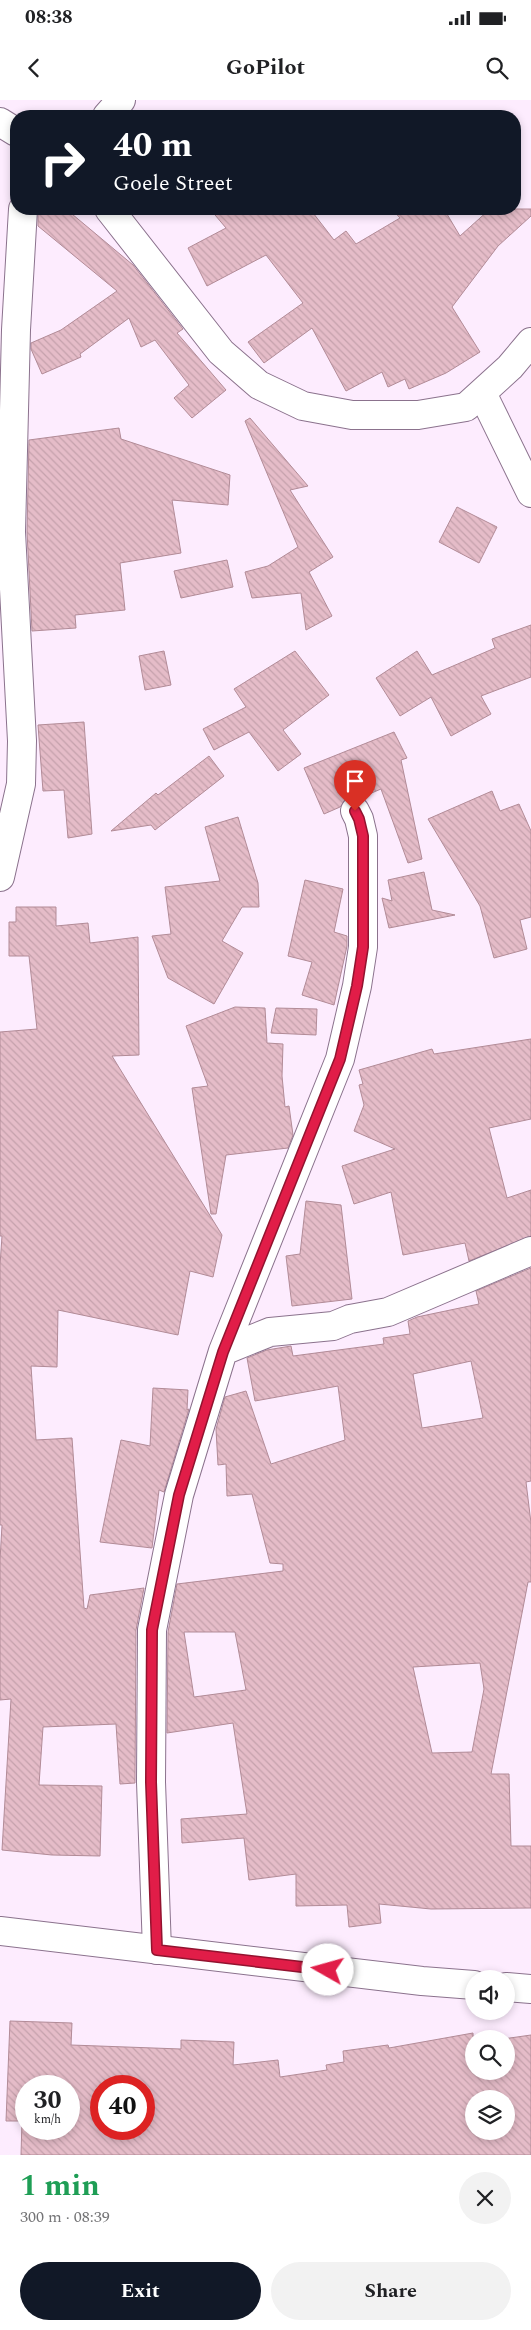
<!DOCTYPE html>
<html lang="en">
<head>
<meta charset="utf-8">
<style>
  body { margin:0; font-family:Spectral,serif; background:#f2f2f2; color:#202124; height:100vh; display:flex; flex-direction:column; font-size:19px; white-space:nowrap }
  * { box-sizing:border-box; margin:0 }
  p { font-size:16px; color:#757577 }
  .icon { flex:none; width:28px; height:28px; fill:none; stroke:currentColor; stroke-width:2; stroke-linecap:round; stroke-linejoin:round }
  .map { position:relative; height:2055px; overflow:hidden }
  .side { display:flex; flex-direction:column; background:#fff; flex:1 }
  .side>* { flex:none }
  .hud { position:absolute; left:10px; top:10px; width:511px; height:105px; border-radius:20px; box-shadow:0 2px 8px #0003; background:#111827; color:#fff; overflow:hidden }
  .fabs { position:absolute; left:465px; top:1870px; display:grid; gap:10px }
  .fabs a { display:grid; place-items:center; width:50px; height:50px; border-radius:50%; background:#fff; box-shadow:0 2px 8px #0003; font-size:25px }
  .speed { position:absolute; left:15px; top:1975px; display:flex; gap:10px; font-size:25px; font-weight:700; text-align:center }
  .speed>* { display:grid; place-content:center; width:65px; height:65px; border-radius:50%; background:#fff; box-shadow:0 2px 8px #0003; line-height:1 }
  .speed small { font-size:12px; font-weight:400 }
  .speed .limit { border:8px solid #d22; background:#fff; color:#111 }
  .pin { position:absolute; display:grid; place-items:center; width:42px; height:42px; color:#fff; margin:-51px -21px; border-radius:50% 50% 50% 0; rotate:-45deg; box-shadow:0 0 5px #0007 }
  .pin .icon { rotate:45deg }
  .me { position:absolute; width:55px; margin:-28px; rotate:277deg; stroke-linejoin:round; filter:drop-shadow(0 0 4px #0008) }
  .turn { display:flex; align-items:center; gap:18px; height:105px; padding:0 20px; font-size:22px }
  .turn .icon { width:65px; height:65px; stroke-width:2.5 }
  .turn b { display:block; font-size:35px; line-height:42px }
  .round { display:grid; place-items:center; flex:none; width:52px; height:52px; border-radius:26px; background:#f2f2f2 }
  .head { display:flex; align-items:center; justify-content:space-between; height:85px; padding:0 20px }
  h1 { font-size:30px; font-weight:700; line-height:38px; color:#1e9e55 }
  .cta { display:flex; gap:10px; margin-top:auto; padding:10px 20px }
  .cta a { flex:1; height:58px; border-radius:30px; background:#111827; color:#fff; font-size:20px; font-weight:700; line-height:58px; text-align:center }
  .cta a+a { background:#f2f2f2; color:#202124 }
  .status { display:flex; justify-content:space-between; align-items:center; height:35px; padding:0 25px; background:#fff; direction:ltr }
  .status svg { height:14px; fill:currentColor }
  header { display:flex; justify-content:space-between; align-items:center; height:65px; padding:0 20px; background:#fff; font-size:22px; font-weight:700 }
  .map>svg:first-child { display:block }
  .building { fill:url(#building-back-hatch); stroke:#b28b97; fill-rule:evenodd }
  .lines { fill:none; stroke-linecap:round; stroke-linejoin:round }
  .street-casing { stroke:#8b728d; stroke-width:30 }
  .secondary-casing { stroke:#8b728d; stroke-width:30 }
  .street { stroke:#fff; stroke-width:28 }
  .secondary { stroke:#fff; stroke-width:28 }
  .route-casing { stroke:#92132f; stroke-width:12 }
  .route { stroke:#e11d48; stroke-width:9 }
</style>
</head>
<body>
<div class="status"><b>08:38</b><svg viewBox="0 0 49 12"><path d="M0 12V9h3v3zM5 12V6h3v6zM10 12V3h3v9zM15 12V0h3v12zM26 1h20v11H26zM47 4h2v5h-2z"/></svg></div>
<header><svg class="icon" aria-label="back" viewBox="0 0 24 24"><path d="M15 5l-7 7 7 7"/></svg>GoPilot<svg class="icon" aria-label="search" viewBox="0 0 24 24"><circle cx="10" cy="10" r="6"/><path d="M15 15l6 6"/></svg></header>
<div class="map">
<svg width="531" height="2055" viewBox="0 0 531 2055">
  <defs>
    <pattern id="building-back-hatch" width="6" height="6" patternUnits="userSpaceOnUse" patternTransform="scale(1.25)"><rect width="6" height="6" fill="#e5bcc8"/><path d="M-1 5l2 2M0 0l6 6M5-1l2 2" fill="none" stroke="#c5a1ac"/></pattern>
  </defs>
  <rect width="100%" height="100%" fill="#fdecfe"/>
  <path class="building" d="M38,109H66L133,165L183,229L177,233L226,290L192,318L174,298L189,285L155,240L141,247L129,218L80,254L81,257L42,274L31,249V243L61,230L117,191L38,126Z
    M210,109H310L334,140L346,131L356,144L400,118L392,109H444L460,136L490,109H531V116L498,146L452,207L480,252L446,273L409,289L405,279L388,287L382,272L346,291L312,228L264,263L248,242L303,203L266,155L207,186L188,148L226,128Z
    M250,318L308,386L290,390L333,457L309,472L332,516L306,530L301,493L252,498L245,472L268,466L298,447L245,321Z
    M119,328L121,339L230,375L228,405L172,400L181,453L120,463L125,510L75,515L76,528L32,531L27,432L29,340Z
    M457,407L497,427L479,463L439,442Z
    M227,460L233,487L181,498L174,471Z
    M531,525V577L481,596L491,614L451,636L431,597L400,616L376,578L417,551L432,575L495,548L492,539Z
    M164,551L171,585L145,590L139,556Z
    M295,551L329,595L283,630L301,654L278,671L249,632L214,650L203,629L246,607L234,589Z
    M84,622L92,734L68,738L64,690L43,691L38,625Z
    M394,632L407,658L401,660L422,759L408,763L381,689L362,697L355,695L348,697L340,707L324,714L304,668Z
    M209,656L224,676L155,730L151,725L111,731L156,693L158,695Z
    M492,691L500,711L519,704L531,731V817L520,820L527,849L494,858L480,806L428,719Z
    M238,717L258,783L259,807H242L222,841L243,853L214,904L168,878L152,836L171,834L165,787L220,781L205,727Z
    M424,772L432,810L455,815L389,828L382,798L392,801L388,780Z
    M305,780L343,789L334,832L347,836V846L334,905L302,895L312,862L288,856Z
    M16,807H56V826L88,823L90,843L138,837L139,955L112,956L222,1135L213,1177L190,1171L178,1235L58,1210L57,1267L31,1266L36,1340L72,1338L84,1508L87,1509L90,1495L144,1488L136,1530L135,1683L120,1684L116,1624L43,1627L39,1685L102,1686L100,1756L52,1755L2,1750L11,1599L0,1600V1460L2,1425H0V1165L2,1136H0V932L37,929L29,856H9V822H16Z
    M235,907L265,908L267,943L283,944L282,976L285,1007L289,1006L293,1035L288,1048L226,1055L216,1114H211L192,988L208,986L186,926Z
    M276,908L317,909L316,935L271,933Z
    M531,939V1019L489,1028L507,1098L531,1090V1136L469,1161L465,1143L403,1155L391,1092L354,1104L342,1066L395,1049L354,1031L364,1005L359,985L363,984L359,970L432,949L434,954Z
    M306,1101L341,1105L352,1199L292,1206L286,1156L300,1154Z
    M531,1168V1381L526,1382L531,1423V1482H528L491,1674H509L511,1746H531V1808L431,1809L379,1804L381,1823L349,1827L347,1805L296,1806V1774L249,1780L244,1738L182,1743L181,1719L247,1714L233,1623L167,1633L168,1532L177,1484L283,1471V1464L270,1463L252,1394L227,1396L226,1364L218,1365L216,1329L225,1297L246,1291L271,1364L345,1340L338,1286L255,1301L247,1258L267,1250L291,1246L293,1256L384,1244L383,1238L410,1234L408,1221L417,1217L479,1204L476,1191ZM471,1261L483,1318L422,1328L413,1274ZM184,1532H235L246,1590L194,1597ZM480,1563L484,1589L472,1652L432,1653L413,1567Z
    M153,1288L188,1290L187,1310L189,1309L164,1392L159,1390L152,1448L100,1442L121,1340L150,1346Z
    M10,1921L72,1923L71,1945L181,1949V1940L234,1942L233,1965L278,1960L280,1977L327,1970L326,1965L344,1962L343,1951L388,1945L389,1948L473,1933L474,1971H506V1939H503L531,1935V2055H21L22,2021H6ZM26,1986H69V2029H26ZM101,1986H144V2029H101ZM474,1999H506V2031H474Z"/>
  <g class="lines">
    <g class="street-casing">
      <path id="street" d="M107,16L121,0
        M0,22L16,32
        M109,109L221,252L259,285L303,306L352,315H418L466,307L510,267L531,242
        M482,293L531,393
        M0,777L21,684L22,641L11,432L16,230L23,109
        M223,1251L270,1232L333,1226L350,1219L388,1212L531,1151
        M157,1850L151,1682L152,1530L179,1395L223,1251L340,959L357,886L363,847V736L359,719L355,711"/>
    </g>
    <g class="secondary-casing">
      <path id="secondary" d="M0,1831L422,1881L474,1885
        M506,1887L531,1889"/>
    </g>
    <use href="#street" class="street"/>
    <use href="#secondary" class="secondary"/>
  </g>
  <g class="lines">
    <g class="route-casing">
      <path id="route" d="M328,1870L157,1850L151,1682L152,1530L179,1395L223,1252L340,959L357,886L363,847V736L359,719L355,711"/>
    </g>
    <use href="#route" class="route"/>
  </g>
</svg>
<div class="fabs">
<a><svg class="icon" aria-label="sound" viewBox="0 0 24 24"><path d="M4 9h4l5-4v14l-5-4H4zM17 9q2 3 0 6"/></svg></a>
<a><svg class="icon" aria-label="search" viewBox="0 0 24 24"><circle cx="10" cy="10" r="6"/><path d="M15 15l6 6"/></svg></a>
<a><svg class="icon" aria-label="layers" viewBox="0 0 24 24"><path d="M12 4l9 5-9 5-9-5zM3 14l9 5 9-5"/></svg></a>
</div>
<div class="speed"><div>30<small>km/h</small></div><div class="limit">40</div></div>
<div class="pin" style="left:355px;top:711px;background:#d93025"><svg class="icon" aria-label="arrive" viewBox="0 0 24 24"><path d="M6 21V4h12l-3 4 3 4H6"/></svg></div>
<svg class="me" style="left:328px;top:1870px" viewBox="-20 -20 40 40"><circle r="19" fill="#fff"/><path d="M0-13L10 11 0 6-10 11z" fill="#e11d48"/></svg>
<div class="hud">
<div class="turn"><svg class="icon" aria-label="right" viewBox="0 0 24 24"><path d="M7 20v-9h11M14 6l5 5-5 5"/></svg><div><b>40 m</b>Goele Street</div></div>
</div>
</div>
<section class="side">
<div class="head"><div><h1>1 min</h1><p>300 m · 08:39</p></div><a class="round"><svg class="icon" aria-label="close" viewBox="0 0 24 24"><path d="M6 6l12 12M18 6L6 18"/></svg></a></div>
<div class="cta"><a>Exit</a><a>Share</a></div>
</section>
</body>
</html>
